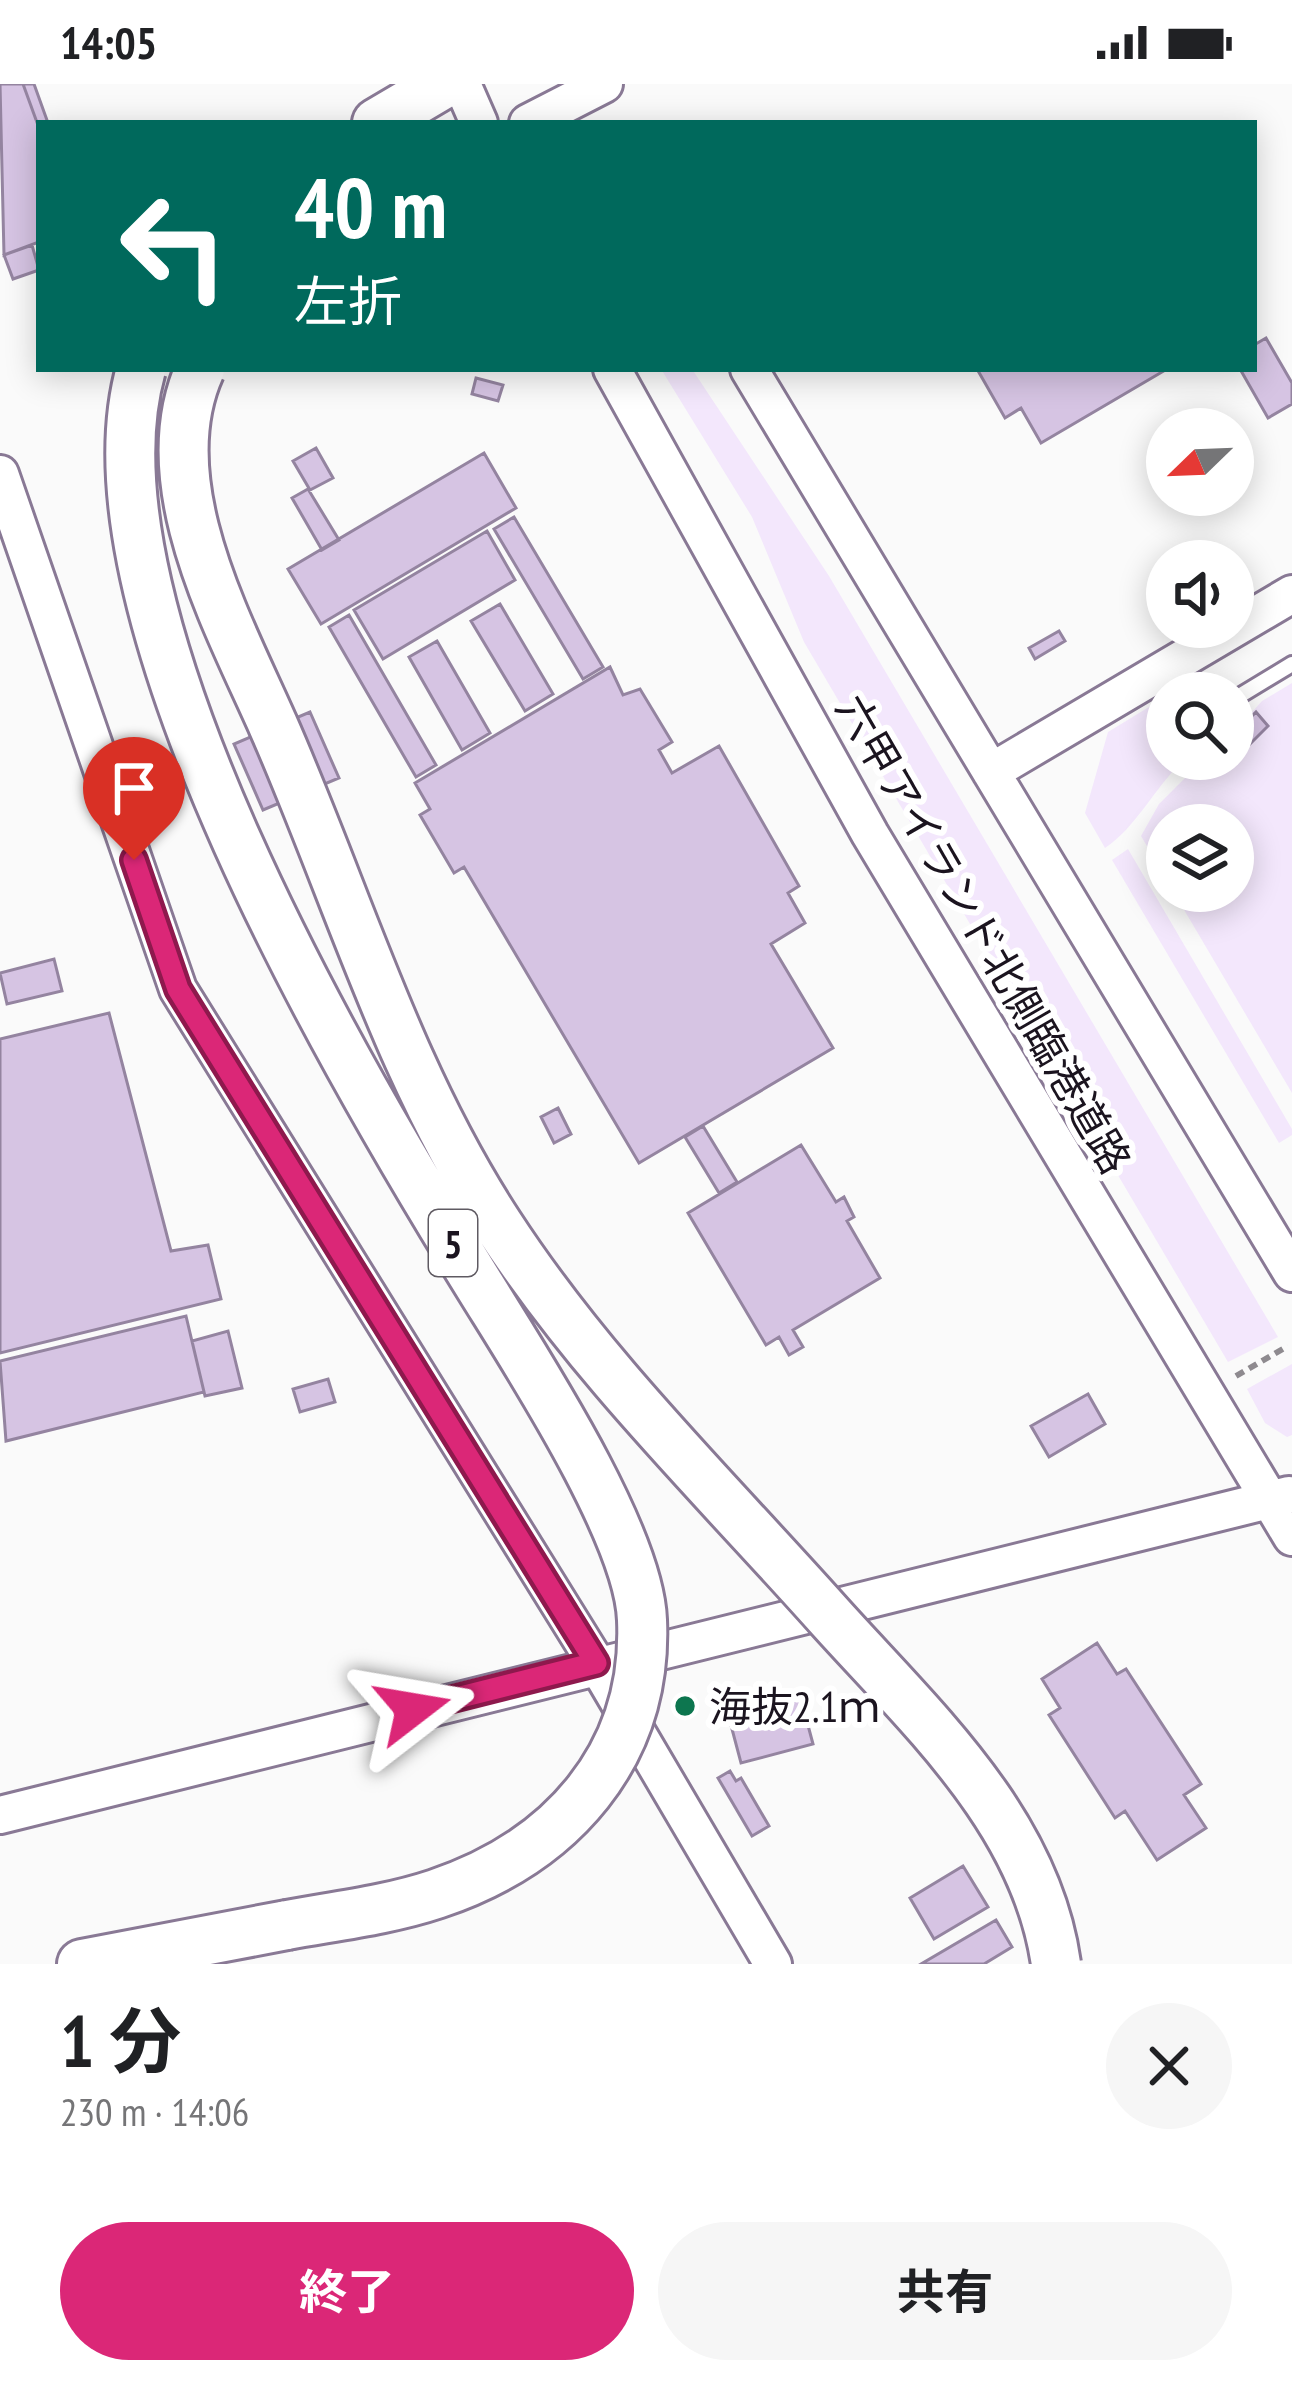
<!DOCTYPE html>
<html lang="ja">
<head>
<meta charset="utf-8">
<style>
  body { margin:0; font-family:"PT Sans Narrow","Noto Sans JP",sans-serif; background:#f6f6f6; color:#202124; height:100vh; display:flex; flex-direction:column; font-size:45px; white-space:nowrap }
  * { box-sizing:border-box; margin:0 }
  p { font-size:39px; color:#757577 }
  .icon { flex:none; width:66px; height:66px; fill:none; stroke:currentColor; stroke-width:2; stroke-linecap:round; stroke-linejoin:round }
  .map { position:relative; height:1880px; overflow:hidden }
  .panel { display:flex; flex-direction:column; background:#fff; flex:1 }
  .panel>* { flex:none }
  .guide { position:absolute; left:36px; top:36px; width:1221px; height:252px; border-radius:0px; box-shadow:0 6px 30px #0003; background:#00695c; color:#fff; overflow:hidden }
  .needle { width:78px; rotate:247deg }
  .controls { position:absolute; left:1146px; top:324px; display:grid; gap:24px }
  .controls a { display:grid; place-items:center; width:108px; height:108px; border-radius:50%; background:#fff; box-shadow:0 6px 30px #0003; font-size:60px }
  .pin { position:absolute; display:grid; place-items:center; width:102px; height:102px; color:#fff; margin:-123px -51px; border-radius:50% 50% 50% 0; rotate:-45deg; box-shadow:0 0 12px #0007 }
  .pin .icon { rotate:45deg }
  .me { position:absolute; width:132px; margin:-66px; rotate:76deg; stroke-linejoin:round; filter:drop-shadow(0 0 9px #0008) }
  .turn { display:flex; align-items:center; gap:42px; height:252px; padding:0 60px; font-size:54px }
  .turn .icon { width:156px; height:156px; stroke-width:2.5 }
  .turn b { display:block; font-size:84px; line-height:102px }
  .round { display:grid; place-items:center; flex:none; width:126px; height:126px; border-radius:63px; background:#f6f6f6 }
  .overview { display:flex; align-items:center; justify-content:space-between; height:204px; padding:0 60px }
  h1 { font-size:72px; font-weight:700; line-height:90px }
  .cta { display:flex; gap:24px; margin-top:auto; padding:24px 60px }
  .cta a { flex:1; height:138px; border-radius:72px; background:#db2777; color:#fff; font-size:48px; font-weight:700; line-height:138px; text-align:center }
  .cta a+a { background:#f6f6f6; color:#202124 }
  .status { display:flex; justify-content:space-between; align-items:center; height:84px; padding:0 60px; background:#fff; direction:ltr }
  .status svg { height:33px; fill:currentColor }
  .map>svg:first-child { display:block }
  .green { fill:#f3e7fc }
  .building { fill:#d6c4e3; stroke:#9484a0; stroke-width:3 }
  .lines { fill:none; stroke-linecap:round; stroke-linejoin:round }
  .lane-casing { stroke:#897995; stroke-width:20 }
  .secondary-casing { stroke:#897995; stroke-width:42 }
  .highway-casing { stroke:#897995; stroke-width:54 }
  .path { stroke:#8e8a8f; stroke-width:6; stroke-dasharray:9 6; stroke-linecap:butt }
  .lane { stroke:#fff; stroke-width:14 }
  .secondary { stroke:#fff; stroke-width:36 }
  .highway { stroke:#fff; stroke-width:48 }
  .highway-bridge-casing { stroke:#897995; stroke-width:54; stroke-linecap:butt }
  .highway-bridge { stroke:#fff; stroke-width:48 }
  .route-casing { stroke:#8e194d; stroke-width:30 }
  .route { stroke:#db2777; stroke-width:21 }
  .poi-dot { fill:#0d764f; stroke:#fff; stroke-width:4.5 }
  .labels { text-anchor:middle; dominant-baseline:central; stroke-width:12; stroke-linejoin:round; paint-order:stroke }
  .shield { fill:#fff; stroke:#5f5a62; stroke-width:3 }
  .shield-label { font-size:39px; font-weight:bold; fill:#1b141f }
  .street-label { font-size:42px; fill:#1b141f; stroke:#fff }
  .poi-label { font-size:42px; fill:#1b141f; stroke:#fff; text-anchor:start }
</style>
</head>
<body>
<div class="status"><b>14:05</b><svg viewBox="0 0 49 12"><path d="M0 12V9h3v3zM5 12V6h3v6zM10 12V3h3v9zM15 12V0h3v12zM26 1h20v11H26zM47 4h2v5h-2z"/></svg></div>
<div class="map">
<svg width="1292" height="1880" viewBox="0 0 1292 1880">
  <rect width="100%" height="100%" fill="#fafafa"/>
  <path class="green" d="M661,285H692L829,492L1278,1253L1228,1278L804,558L752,433Z
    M1292,599V1009L1173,807H1233V741H1167V796L1141,752L1159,720L1204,675H1233V649L1262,617Z
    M1167,612V675H1185C1156,701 1137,743 1105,764L1085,729L1108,648Z
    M1128,765L1292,1045V1051L1279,1059L1112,776Z
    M1292,1280V1351L1287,1353L1265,1339L1247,1305Z"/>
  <path class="building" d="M0,0H23L39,44V158L4,171Z
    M23,0H34L48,39H39V44Z
    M32,161L39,186L13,195L4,171Z
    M1266,254L1292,299V320L1268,334L1240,285H1254V261Z
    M977,285H1167L1041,359L1021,324L1005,334Z
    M476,294L503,301L498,317L472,310Z
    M316,364L333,394L310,406L293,377Z
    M484,369L516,424L321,540L288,485Z
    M308,405L339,456L322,466L292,414Z
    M514,433L603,583L583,595L494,445Z
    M487,447L515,496L383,575L354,526Z
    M500,520L553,610L525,627L471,537Z
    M349,531L436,681L416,693L329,543Z
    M1059,547L1065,557L1035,575L1029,564Z
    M437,557L490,649L462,666L409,573Z
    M610,583L623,611L640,605L672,658L659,666L672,689L719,662L799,802L788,809L805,839L771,860L833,964L639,1079L464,783L454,789L420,731L430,725L415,699Z
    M310,628L339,694L263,726L234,660Z
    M1256,628L1268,642L1246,664L1233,651Z
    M54,875L62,907L7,920L0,889Z
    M109,929L171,1167L208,1161L221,1215L0,1269V955Z
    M558,1024L571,1050L554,1059L541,1033Z
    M703,1042L737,1098L719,1109L685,1053Z
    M801,1061L836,1118L844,1113L854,1133L847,1137L880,1194L793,1246L803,1263L789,1271L779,1253L766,1261L688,1129Z
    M186,1232L204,1308L6,1357L0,1277Z
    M228,1247L242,1304L205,1312L192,1257Z
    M328,1295L335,1318L300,1328L293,1305Z
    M1088,1310L1105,1340L1049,1373L1031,1342Z
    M1097,1559L1117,1590L1126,1585L1201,1700L1184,1711L1206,1744L1157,1776L1125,1727L1115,1734L1049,1631L1060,1624L1042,1595Z
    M794,1612L801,1615L813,1660L741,1679L728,1630Z
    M730,1687L736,1697L741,1694L769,1742L752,1752L718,1694Z
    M963,1782L988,1823L934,1855L910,1814Z
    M996,1836L1012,1863L984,1880H921Z"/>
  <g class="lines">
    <g class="lane-casing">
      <path id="lane" d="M1236,614L1292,580"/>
    </g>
    <g class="secondary-casing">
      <path id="secondary" d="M462,0L479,39
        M528,39L604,0
        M612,285L870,750L1292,1453
        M749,285L1292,1189
        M0,390L178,905L596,1579L773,1880
        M991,688L1292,510
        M0,1731L1289,1411"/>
    </g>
    <g class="highway-casing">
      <path id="highway" d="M377,39L443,0
        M82,1880L287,1841"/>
    </g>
    <path class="path" d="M1236,1292L1288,1262"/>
    <use href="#lane" class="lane"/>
    <use href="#secondary" class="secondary"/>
    <use href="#highway" class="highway"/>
    <g class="highway-bridge-casing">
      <path id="highway-bridge" d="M141,285C72,526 353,998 481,1204C528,1280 639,1450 642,1536C648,1672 561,1768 436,1810C388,1826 336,1832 287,1841
        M200,285C149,398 228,539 273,641C347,809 397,987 499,1142C592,1285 718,1407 831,1534C923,1636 1036,1738 1056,1880"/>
    </g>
    <use href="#highway-bridge" class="highway-bridge"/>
  </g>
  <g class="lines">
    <g class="route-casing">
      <path id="route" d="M134,776L178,905L596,1579L413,1625"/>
    </g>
    <use href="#route" class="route"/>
  </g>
  <circle class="poi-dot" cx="685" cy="1622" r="12"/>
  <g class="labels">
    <rect class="shield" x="429" y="1126" width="48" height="66" rx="9"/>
    <g class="shield-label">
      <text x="453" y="1159">5</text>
    </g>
    <g class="street-label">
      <text transform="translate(984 850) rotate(60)">六甲アイランド北側臨港道路</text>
    </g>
    <g class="poi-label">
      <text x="709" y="1622">海抜2.1ｍ</text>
    </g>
  </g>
</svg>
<div class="controls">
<a><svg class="needle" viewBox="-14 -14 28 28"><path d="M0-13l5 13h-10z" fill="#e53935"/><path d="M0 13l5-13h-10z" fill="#757577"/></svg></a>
<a><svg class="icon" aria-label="sound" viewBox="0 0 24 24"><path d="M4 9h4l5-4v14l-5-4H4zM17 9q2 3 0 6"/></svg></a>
<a><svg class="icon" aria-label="search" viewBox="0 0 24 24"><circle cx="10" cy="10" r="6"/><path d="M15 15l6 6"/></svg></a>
<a><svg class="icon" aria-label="layers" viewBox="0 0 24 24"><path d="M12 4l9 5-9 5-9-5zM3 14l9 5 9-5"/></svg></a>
</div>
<div class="pin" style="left:134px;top:776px;background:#d93025"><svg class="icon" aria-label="arrive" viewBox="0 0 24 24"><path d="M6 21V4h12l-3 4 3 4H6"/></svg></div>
<svg class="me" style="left:413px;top:1625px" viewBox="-20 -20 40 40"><path d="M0-17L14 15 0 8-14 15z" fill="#db2777" stroke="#fff" stroke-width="4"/></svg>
<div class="guide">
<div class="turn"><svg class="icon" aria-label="left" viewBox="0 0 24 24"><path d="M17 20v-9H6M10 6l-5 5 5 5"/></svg><div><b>40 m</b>左折</div></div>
</div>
</div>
<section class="panel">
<div class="overview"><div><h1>1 分</h1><p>230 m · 14:06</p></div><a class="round"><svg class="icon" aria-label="close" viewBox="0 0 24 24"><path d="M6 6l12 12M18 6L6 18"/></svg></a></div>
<div class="cta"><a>終了</a><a>共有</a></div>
</section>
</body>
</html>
